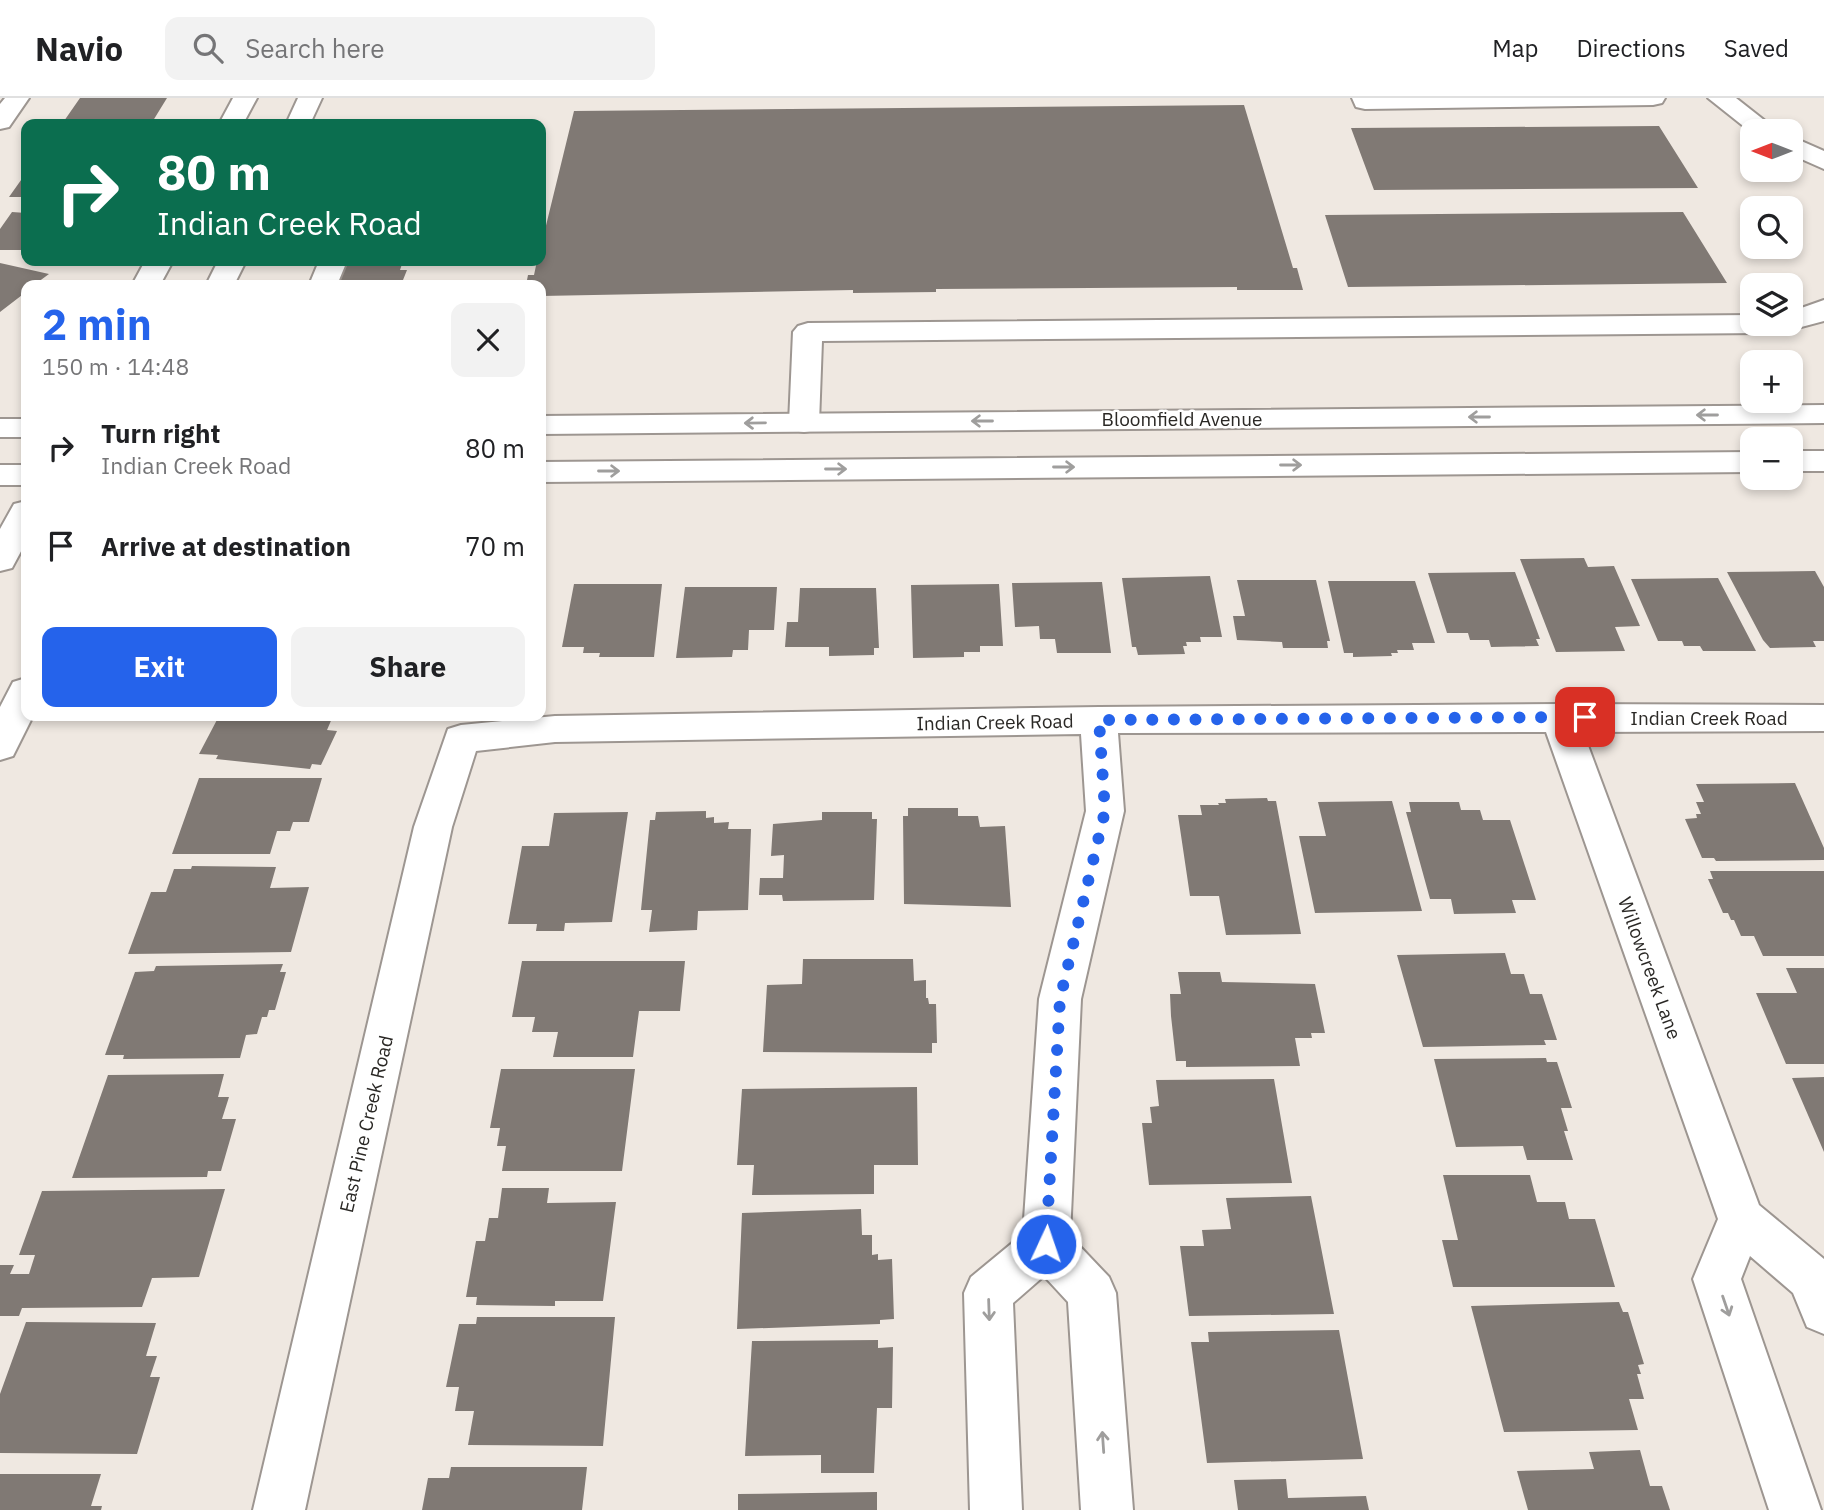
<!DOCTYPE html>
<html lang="en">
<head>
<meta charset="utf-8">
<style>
  body { margin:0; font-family:"IBM Plex Sans",sans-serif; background:#f2f2f2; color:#202124; height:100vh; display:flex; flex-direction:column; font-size:26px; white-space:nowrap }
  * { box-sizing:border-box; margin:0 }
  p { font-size:23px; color:#757577 }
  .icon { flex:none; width:38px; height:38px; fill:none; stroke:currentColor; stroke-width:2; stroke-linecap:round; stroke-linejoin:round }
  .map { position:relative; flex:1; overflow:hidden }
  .drawer { position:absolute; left:21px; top:182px; width:525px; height:441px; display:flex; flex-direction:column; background:#fff; border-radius:14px; box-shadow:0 4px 10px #0003 }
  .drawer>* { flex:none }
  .hud { position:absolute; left:21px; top:21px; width:525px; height:147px; border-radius:14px; box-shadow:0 4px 10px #0003; background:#0b6e4f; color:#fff; overflow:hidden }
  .needle { width:46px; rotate:270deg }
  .buttons { position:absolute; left:1740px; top:21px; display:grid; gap:14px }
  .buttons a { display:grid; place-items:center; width:63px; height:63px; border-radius:14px; background:#fff; box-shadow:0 4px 10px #0003; font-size:35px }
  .pin { position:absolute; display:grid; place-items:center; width:60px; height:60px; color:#fff; margin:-30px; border-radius:14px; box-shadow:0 4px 10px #0006 }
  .me { position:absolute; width:77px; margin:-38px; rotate:3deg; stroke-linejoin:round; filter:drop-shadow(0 0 5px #0008) }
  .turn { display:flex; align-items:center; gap:24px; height:147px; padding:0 21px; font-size:32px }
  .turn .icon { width:91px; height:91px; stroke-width:2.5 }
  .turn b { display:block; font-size:49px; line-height:60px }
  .round { display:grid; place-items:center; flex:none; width:74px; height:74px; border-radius:14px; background:#f2f2f2 }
  .overview { display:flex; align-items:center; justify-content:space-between; height:119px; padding:0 21px }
  h1 { font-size:42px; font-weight:700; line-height:52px; color:#2563eb }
  .cta { display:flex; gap:14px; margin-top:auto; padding:14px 21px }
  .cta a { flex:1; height:80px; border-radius:14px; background:#2563eb; color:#fff; font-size:28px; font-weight:700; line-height:80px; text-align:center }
  .cta a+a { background:#f2f2f2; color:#202124 }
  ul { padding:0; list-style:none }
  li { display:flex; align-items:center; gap:21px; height:98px; padding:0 21px }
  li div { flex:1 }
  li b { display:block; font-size:26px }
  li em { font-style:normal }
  header { display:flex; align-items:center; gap:42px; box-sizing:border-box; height:98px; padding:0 35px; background:#fff; border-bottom:2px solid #e0e0e0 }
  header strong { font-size:33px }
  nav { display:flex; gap:38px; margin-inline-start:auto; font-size:24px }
  .search { width:490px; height:63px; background:#f2f2f2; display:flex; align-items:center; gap:18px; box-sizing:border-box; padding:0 24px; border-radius:14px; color:#757577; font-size:26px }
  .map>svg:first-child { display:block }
  .building { fill:#807974 }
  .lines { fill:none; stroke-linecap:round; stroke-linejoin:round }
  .minor-casing { stroke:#9d9691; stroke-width:4 }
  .major-casing { stroke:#9d9691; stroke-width:4 }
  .minor { fill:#fff; fill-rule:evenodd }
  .major { fill:#fff; fill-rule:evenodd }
  .oneway { stroke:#9f9e9d }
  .route { stroke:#2563eb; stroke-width:12; stroke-dasharray:0 21.6 }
  .labels { text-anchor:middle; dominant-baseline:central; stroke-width:5; stroke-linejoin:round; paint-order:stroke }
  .street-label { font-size:19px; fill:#2a2825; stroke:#fff }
</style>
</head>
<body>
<header>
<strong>Navio</strong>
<div class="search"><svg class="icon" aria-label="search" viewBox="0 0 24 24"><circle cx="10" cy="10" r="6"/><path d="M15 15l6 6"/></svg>Search here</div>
<nav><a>Map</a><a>Directions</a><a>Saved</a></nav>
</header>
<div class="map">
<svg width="1824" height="1412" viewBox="0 0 1824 1412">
  <rect width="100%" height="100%" fill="#efe8e1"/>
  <path class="building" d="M80,0H167L151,26H86L88,23H64Z
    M1244,7L1293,170H1297L1303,192H1237V189L936,191V194L853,195V192L541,198V187H526L528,177H534L537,163H541V148L574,13Z
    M1659,28L1698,90L1374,92L1351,30Z
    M26,75V99H9Z
    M12,114L26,115V152H0V131Z
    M1683,114L1727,185L1348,189L1325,117Z
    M339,163H403L400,172H407L401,187H336L343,169H336Z
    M0,165L49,176L34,187H26V194L0,214Z
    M1584,460L1588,469L1614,468L1640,528L1615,529L1625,553L1556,554L1520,461Z
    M1815,473L1824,489V543H1813L1816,549L1770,550L1763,542L1727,474Z
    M1515,474L1540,541H1536L1539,548L1491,549L1489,542H1470L1468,535H1447L1428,475Z
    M1210,478L1222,539H1200L1201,544H1186L1187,548H1183L1185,556L1138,557L1136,549H1132L1122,480Z
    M1718,480L1756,553H1703L1700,548H1684L1682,543H1658L1631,481Z
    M1237,482H1316L1330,543H1327L1328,550H1283L1282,544L1237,542L1233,518H1245Z
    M1328,483H1415L1435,545H1412L1414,552H1397L1398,555H1391L1392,558L1353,559V555H1344Z
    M1102,484L1111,555H1057L1055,541H1040L1039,528L1015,529L1012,485Z
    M574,486H662L654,559H599L600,555H583L584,549H562Z
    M999,486L1003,548H980V554H964V559L913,560L911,487Z
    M685,489H777L774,532H749L748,552H733L732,559L676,560Z
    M800,490H876L879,550H874V557L829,558V549H785L787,524H798Z
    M219,618H333L327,632L337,633L321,667L312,666L310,671L216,661L218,657L199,656Z
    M199,680H322L309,724H293L290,733H277L270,756H172Z
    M1795,685L1824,750V762L1716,763L1714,760H1702L1685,721L1697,720L1696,716H1701L1696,704H1704L1696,686Z
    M1267,700L1268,703H1276L1301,836L1226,837L1219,798H1190L1178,717H1202L1200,707H1219L1218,705H1226L1225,701Z
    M1392,703L1422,813L1315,815L1299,738H1326L1318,704Z
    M1409,704H1459L1461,712H1480L1483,722H1510L1536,802H1512L1516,815L1454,816L1451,801H1430L1406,714H1411Z
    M908,710H958V718H978L980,729L1005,728L1011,809L904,806L903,718H908Z
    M706,713V720L714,719V725L729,724L728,731H751L748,812L698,813L697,832L649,834L652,812H641L650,722H655L656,714Z
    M628,714L612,824L565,825L564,833H536L537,826H508L522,748H549L554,715Z
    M822,714H872V721H877L874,802L783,803L782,797H759L760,780H783L784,757L771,758L773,726L822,722Z
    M192,768L276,769L270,790L309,789L291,854L128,856L151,794H166L174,771H191Z
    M1710,773H1824V858H1763L1754,838H1741L1734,822H1731L1728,815H1723L1708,781H1713Z
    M1505,855L1511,876H1524L1530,896H1542L1557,942H1544L1546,947L1423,949L1397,857Z
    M803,861H913L914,883L926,882V900H928L929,906H936L937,945H932V955L763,954L767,887L802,886Z
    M522,863H685L680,913H639L633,959H553L558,934H532L535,919H512Z
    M283,866L280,874H286L275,912H269L267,919H262L257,936L246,937L240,960L123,961L124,957H105L135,874L154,873L156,868Z
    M1786,870H1824V966H1786L1756,895H1797Z
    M1178,874H1220L1222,884L1315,886L1325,935H1311L1312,940H1295L1300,968L1186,969V963H1176L1171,918L1170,896H1181Z
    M1546,960L1547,964H1557L1572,1010H1561L1568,1033H1564L1573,1062H1527L1523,1048L1456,1049L1434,961Z
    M501,971H635L622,1073H502L506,1048H497L500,1030H490Z
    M224,976L218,999H229L222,1021H236L221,1073H208L207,1079L72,1080L108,977Z
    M1824,979V1054L1792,980Z
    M1274,981L1292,1085L1149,1087L1142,1025H1152L1150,1009L1159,1008L1156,982Z
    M917,989L918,1067H874V1096L752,1097L754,1067H737L742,991Z
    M1443,1077H1530L1537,1104H1565L1569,1121H1595L1615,1189H1453L1442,1142H1458Z
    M502,1090H549L547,1105L616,1104L603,1203H555V1208L476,1207L477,1199H466L476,1143H485L489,1120H498Z
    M225,1091L199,1179L152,1180L142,1209L22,1210L19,1218H0V1167H14L10,1176H29L35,1157H19L42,1093Z
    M1311,1098L1334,1216L1189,1218L1180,1148H1204L1202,1132L1231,1131L1226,1100Z
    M861,1111L862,1137H872V1157L878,1156V1162L892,1161L894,1221L880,1222V1226L737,1231L742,1115Z
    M1619,1204L1623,1214H1628L1644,1266L1638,1267L1641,1276H1637L1644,1301H1629L1638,1332L1504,1334L1471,1208Z
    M477,1219H615L603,1348L468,1347L474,1313H455L459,1289H446L459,1226H476Z
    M26,1224L156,1225L146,1258H157L150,1279H160L137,1356L0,1355V1296Z
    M1339,1232L1363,1361L1207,1365L1191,1244H1209L1208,1234Z
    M878,1242V1250L893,1249L892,1310H877L874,1375H821V1357L745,1358L752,1243Z
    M1640,1352L1650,1388H1662L1670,1412H1528L1517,1373L1594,1371L1589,1354Z
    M451,1369H587L582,1412H422L428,1380H449Z
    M0,1376H101L91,1408H102L101,1412H0Z
    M1286,1381L1288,1400L1366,1398L1369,1412H1238L1234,1382Z
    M877,1394V1412H738V1396Z"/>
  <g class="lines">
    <g class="minor-casing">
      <path id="minor" d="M5,0H29L9,29L0,31V6Z
        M1352,0H1665L1662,5L1653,7L1365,11L1356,9Z
        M1708,0H1736L1778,33L1752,35Z
        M1790,38L1824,53V71L1790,56Z
        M319,163H347L337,187H309Z
        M1824,202V223L1790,232L1778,227L1774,232L1764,235L822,243L819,325L815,332L804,334L793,332L789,325L793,234L798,228L808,225L1752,217V226H1790V214Z
        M1559,606L1824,607V633L1583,634L1759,1107L1824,1161V1236L1807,1229L1793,1195L1750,1158L1741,1181L1821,1412H1769L1693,1181L1718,1121L1546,634L1118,635L1124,713L1081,901L1070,1138L1109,1179L1116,1195L1133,1412H1081L1068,1204L1044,1178L1013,1205L1022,1412H970L964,1195L971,1179L1023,1136L1039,901L1086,713L1081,636L555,644L476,653L452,729L305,1412H253L414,729L448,631L461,627L555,618L1099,609Z"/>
    </g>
    <g class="major-casing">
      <path id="major" d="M233,0H257L243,26H219Z
        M298,0H322L310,26H286Z
        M145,163H173L160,187H132Z
        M218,163H246L234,187H206Z
        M1824,307V325L541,336V318Z
        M0,321H26V339H0Z
        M1790,353H1824V373H1790Z
        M1752,354V374L541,384V364Z
        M0,367H26V387H0Z
        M26,403V444L12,470L0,473V431L14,406Z
        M26,580V618H33L13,658L0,662V609L13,584Z"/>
    </g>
    <use href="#minor" class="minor"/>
    <use href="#major" class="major"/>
  </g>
  <defs><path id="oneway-shaft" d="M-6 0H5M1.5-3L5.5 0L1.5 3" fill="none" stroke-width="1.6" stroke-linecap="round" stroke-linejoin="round" transform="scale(1.75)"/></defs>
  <g class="oneway">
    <use href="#oneway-shaft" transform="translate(1707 317) rotate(180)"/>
    <use href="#oneway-shaft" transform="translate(1479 319) rotate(180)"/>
    <use href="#oneway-shaft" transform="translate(982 323) rotate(180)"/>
    <use href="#oneway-shaft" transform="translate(755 325) rotate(179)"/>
    <use href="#oneway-shaft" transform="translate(1291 367)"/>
    <use href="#oneway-shaft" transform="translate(1064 369)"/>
    <use href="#oneway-shaft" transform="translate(836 371)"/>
    <use href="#oneway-shaft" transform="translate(609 373)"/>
    <use href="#oneway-shaft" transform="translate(1726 1208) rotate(71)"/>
    <use href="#oneway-shaft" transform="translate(989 1212) rotate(88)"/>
    <use href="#oneway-shaft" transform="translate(1103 1344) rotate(-94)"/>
  </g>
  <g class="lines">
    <path class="route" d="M1046,1146L1060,901L1105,713L1099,622L1585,619"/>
  </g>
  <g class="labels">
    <g class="street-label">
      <text x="1182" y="321">Bloomfield Avenue</text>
      <text x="1709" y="620">Indian Creek Road</text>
      <text transform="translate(995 624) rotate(-1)">Indian Creek Road</text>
      <text transform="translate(1650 870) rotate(70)">Willowcreek Lane</text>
      <text transform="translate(366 1026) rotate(-77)">East Pine Creek Road</text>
    </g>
  </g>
</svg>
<div class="buttons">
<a><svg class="needle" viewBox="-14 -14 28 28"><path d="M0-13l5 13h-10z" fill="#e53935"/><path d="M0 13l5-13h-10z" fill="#757577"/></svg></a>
<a><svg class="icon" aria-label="search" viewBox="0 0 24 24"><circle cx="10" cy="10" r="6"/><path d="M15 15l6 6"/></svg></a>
<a><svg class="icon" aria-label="layers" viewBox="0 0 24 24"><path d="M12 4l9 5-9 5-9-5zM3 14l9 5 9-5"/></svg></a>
<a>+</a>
<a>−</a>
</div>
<div class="pin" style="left:1585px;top:619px;background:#d93025"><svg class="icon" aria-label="arrive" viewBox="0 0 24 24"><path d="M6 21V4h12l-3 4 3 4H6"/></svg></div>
<svg class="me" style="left:1046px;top:1146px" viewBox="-20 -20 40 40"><circle r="17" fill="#2563eb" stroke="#fff" stroke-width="3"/><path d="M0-11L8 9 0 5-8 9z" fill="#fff"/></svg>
<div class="hud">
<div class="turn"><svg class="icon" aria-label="right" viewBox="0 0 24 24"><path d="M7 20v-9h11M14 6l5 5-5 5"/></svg><div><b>80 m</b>Indian Creek Road</div></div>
</div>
<section class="drawer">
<div class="overview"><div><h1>2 min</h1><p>150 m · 14:48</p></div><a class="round"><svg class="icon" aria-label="close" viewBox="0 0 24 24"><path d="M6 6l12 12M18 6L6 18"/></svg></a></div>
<ul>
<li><svg class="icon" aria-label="right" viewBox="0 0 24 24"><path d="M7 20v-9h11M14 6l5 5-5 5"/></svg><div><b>Turn right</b><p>Indian Creek Road</p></div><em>80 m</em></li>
<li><svg class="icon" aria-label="arrive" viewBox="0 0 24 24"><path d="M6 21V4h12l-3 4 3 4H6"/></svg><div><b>Arrive at destination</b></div><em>70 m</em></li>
</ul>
<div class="cta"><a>Exit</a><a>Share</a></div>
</section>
</div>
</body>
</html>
